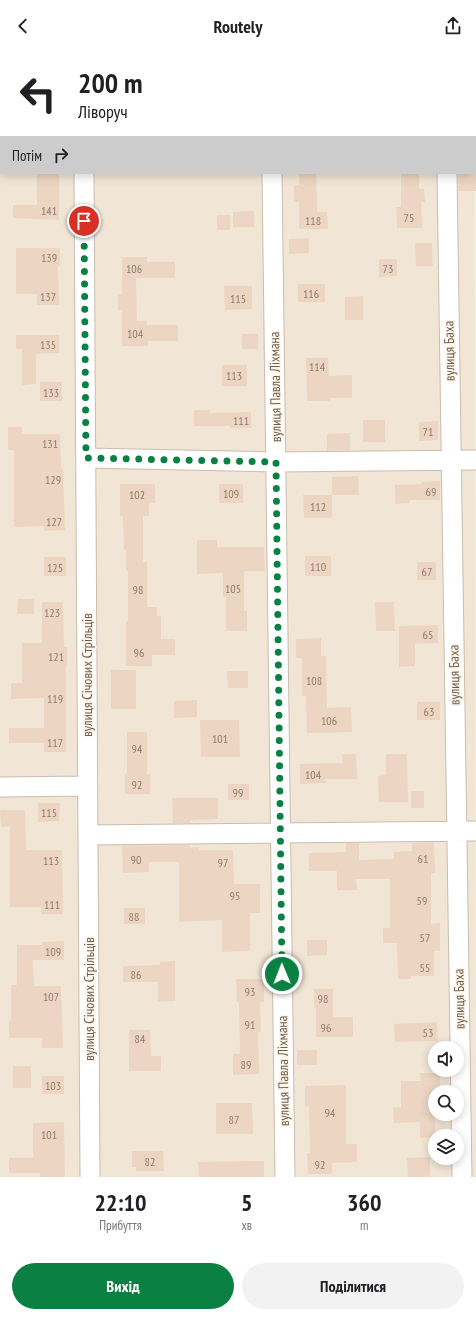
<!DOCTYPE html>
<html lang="uk">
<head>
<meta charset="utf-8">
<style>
  body { margin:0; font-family:"PT Sans Narrow",sans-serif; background:#f2f2f2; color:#202124; height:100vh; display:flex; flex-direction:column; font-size:15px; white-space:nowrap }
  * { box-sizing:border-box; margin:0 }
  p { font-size:13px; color:#757577 }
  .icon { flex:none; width:22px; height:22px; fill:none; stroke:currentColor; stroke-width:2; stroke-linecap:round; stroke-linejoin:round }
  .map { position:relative; height:1125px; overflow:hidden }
  .drawer { display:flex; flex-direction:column; background:#fff; flex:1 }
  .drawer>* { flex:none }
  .hud { position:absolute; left:0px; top:0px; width:476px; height:122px; box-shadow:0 2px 10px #0003; background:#fff; color:#202124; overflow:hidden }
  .buttons { position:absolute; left:428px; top:989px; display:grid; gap:8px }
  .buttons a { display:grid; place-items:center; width:36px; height:36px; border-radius:50%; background:#fff; box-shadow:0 2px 10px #0003; font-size:20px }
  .pin { position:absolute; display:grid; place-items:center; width:34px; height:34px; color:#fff; margin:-17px; border:2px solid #fff; border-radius:50%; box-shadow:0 1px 4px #0007 }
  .me { position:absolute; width:44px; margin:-22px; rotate:359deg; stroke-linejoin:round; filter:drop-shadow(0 0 3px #0008) }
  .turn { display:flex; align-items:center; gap:14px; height:84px; padding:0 12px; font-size:18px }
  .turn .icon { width:52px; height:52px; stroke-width:2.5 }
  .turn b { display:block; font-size:28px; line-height:34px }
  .then { display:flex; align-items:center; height:38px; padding:0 12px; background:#0003; gap:8px; font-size:15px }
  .eta { display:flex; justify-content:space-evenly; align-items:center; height:68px; text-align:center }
  .eta b { font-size:24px; font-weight:600; line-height:28px }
  .button { display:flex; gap:8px; margin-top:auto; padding:8px 12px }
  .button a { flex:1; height:46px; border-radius:24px; background:#0b8043; color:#fff; font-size:16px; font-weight:600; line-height:46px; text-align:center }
  .button a+a { background:#f2f2f2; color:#202124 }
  header { display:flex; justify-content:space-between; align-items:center; height:52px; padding:0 12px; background:#fff; font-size:18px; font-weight:600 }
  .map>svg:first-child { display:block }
  .residential { fill:#f1e6d6; fill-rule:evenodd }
  .industrial { fill:#ebe6e0 }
  .building { fill:#ecd5c2 }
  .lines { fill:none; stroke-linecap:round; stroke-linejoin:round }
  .street-casing { stroke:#cbbcae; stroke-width:21 }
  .secondary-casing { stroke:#cdbdac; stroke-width:24 }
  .street { stroke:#fff; stroke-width:19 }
  .secondary { stroke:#fff; stroke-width:22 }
  .route { stroke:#0b8043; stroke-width:7; stroke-dasharray:0 12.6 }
  .labels { text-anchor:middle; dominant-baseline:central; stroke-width:3.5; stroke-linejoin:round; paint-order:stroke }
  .number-label { font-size:12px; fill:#907b6b }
  .street-label { font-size:14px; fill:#715d4e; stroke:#fdf8ed }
</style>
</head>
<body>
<header><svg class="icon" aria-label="back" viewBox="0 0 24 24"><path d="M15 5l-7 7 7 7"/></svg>Routely<svg class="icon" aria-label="share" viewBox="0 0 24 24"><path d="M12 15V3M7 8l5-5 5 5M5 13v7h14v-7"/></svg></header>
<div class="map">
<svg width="476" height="1125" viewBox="0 0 476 1125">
  <rect width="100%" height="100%" fill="#faf4e7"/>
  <path class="residential" d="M475,4L476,1125H0V17L1,121H475ZM435,996H457V1018H435ZM435,1040H457V1062H435ZM435,1084H457V1106H435Z"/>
  <path class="industrial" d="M0,0H223L1,1L0,4Z"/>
  <path class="building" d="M37,121H59V168L13,166V153H37Z
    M299,121H316L317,160H327L328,177H299V150H294V133H299Z
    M401,121H419V137H424L425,150H421L422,176H397L396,155H401Z
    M458,121H476V139H458Z
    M254,159V175H233V160Z
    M217,163H230V178H217Z
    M309,186V201L289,202V187Z
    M415,191H432L433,214H416Z
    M16,196H60V214H58L59,253H37V242H16Z
    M122,205H147V210H175V226H136L137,269H147V273H178V289H148V294H122V258H118V242H122Z
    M379,207H397V224L379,225Z
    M298,232H325V250H298Z
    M224,234H252V257L225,258Z
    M363,244V268H345V245Z
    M242,282H258V297H242Z
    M16,283H59V301L36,302V332L22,333V297H16Z
    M306,306H328L329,324L352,323V346H330V349H307Z
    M222,313H247V334H222Z
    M40,330H62V349H40Z
    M194,358H210V361L251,360V376H230V374H194Z
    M363,368H385V390H363Z
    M438,369V388L419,389V370Z
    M8,375H22V382H60L61,417H63L65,478L44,479V474L14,475V398H8Z
    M350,381V398H327V382Z
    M358,424L359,443H332V425Z
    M440,429V448H409V451L395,452V433L421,432V430Z
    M120,432H155V451H149V464H143V510H147V555H157V564H161V587H175V603H152V614H126V569H128V519H126V498H124L123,464H120Z
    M219,432H243V451H219Z
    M303,443H332V466H304Z
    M197,488H217V495H264L265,519H244V559H247V579H226V545H223V521L197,522Z
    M305,504H331V524H305Z
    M44,505H66V524H44Z
    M417,510H436V528H417Z
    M18,547H34V562H17Z
    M42,550H63L64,595H67V614H66V700H44V691H9V676H44V646L11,647V631H22V591H42Z
    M375,550H394L395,579H376Z
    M438,573V591L415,592V614L399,615V574Z
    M321,586V604H326L327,656L351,655L352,680L307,681L306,644H302V606H296V587Z
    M111,618H136V657H111Z
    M227,619H248V636H228Z
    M197,648V665L174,666V649Z
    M417,650H440V668H417Z
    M200,668H239L240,705H201Z
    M127,680H147V722H150V742H125V722H127Z
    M342,702H356L357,727H326V731L300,732V712L343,711Z
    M386,702H407L408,750H379L378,724L386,723Z
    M228,732H249V748H228Z
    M411,739H424V756H411Z
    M172,746H218V767L190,768V771H173Z
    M38,751H60L59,769L38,770Z
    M0,758H25L26,798H62L63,862H41V855H10V774L1,775Z
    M434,790L435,821H431V872L440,871V899H434V924H411V927H398L397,891H383V876H390V827H356L357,838H337V819H309V801L346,800V791H359V808L394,807V800L412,799V791Z
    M190,793V796L199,795V798H233L234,832H260V861H250V899L222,900V868L179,870V810H149V820L123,821L122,794Z
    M124,856H145V872H124Z
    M307,888H327V903L307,904Z
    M64,889V908H33L34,934H61L63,996H42V986H9V969H11V933H17V893H42V890Z
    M175,909V949L158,950V930H123V914L160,913V910Z
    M236,927H264V950H260L261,980H258L259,1022L233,1023V1002H240L239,950H237Z
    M314,937H333V965H353V985H316V955L314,956Z
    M437,970L438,989L395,990L394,972Z
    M129,978H150L151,1004H161V1019H129Z
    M297,998H317V1013H297Z
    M13,1014H31V1036H13Z
    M420,1021H440V1040H435V1085L420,1086V1070L394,1071L393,1056L401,1055V1029H421Z
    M42,1024H64V1042H42Z
    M346,1033V1092H357V1110L332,1111V1122H308L307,1101H310L309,1054L305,1055V1034Z
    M216,1051H252L253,1082H216Z
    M64,1070L65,1125H40V1121H9V1106H33V1071Z
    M132,1099H163L164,1119H136V1115H132Z
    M430,1105V1125H408L407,1106Z
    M264,1109V1125H199L198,1110Z"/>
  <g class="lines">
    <g class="street-casing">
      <path id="street" d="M445,0V1
        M460,0L462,1
        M272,1V0
        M475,9H476
        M84,121L90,1125
        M272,121L285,1125
        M447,121L462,1125
        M86,406L276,410L476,408
        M0,735L88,734
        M88,783L476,779"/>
    </g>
    <g class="secondary-casing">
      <path id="secondary" d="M393,1L398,0
        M0,17H1"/>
    </g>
    <use href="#street" class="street"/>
    <use href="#secondary" class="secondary"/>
  </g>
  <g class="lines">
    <path class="route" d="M84,169L86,406L276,410L282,922"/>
  </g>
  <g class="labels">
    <g class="number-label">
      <text x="49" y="158">141</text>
      <text x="409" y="165">75</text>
      <text x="313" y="168">118</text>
      <text x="49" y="205">139</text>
      <text x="134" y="216">106</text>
      <text x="388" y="216">73</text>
      <text x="311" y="241">116</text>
      <text x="48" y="244">137</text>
      <text x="238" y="246">115</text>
      <text x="135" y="281">104</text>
      <text x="48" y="292">135</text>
      <text x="317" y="314">114</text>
      <text x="234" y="323">113</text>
      <text x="51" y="340">133</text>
      <text x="241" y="368">111</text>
      <text x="428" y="379">71</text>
      <text x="50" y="391">131</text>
      <text x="53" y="427">129</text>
      <text x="431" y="439">69</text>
      <text x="231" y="441">109</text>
      <text x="137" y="442">102</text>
      <text x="318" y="454">112</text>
      <text x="54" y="469">127</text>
      <text x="318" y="514">110</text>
      <text x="55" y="515">125</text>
      <text x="427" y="519">67</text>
      <text x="233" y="536">105</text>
      <text x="138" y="537">98</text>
      <text x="52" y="560">123</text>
      <text x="428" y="582">65</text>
      <text x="139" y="600">96</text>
      <text x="56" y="604">121</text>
      <text x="314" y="628">108</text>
      <text x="55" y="646">119</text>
      <text x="429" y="659">63</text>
      <text x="329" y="668">106</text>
      <text x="220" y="686">101</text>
      <text x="55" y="690">117</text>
      <text x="137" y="696">94</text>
      <text x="313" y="722">104</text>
      <text x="137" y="732">92</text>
      <text x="238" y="740">99</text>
      <text x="49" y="760">115</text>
      <text x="423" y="806">61</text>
      <text x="136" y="807">90</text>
      <text x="51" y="808">113</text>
      <text x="223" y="810">97</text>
      <text x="235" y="843">95</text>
      <text x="422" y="848">59</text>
      <text x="52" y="852">111</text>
      <text x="134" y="864">88</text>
      <text x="425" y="885">57</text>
      <text x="53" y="899">109</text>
      <text x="425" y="915">55</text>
      <text x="136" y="922">86</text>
      <text x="250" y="939">93</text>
      <text x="51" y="944">107</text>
      <text x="323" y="946">98</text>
      <text x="250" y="972">91</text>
      <text x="326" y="975">96</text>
      <text x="428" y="980">53</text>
      <text x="140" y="986">84</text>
      <text x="246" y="1012">89</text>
      <text x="53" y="1033">103</text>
      <text x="330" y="1060">94</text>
      <text x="234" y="1067">87</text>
      <text x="49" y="1082">101</text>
      <text x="150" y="1109">82</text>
      <text x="320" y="1112">92</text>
    </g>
    <g class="street-label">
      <text transform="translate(449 299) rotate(-91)">вулиця Баха</text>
      <text transform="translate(275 335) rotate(-91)">вулиця Павла Ліхмана</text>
      <text transform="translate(87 623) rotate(-90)">вулиця Січових Стрільців</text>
      <text transform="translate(454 623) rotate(-91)">вулиця Баха</text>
      <text transform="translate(89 947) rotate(-90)">вулиця Січових Стрільців</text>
      <text transform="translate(459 947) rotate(-91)">вулиця Баха</text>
      <text transform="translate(283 1019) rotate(-91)">вулиця Павла Ліхмана</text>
    </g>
  </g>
</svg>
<div class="buttons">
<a><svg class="icon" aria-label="sound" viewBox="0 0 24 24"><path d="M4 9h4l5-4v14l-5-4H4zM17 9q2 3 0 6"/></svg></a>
<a><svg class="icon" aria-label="search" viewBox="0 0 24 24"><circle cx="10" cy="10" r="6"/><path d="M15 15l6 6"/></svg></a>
<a><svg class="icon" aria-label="layers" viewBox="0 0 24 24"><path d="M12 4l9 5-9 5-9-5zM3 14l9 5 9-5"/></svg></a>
</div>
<div class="pin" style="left:84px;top:169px;background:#d93025"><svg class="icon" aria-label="arrive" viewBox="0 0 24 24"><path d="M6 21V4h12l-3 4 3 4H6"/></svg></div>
<svg class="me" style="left:282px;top:922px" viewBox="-20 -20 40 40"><circle r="17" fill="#0b8043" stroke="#fff" stroke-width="3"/><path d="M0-11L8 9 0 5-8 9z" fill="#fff"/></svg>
<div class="hud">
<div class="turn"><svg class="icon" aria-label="left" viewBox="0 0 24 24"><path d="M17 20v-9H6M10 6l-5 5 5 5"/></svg><div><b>200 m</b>Ліворуч</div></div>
<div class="then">Потім<svg class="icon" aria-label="right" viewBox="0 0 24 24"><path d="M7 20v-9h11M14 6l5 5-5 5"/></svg></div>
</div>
</div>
<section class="drawer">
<div class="eta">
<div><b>22:10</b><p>Прибуття</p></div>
<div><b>5</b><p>хв</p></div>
<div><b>360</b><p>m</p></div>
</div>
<div class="button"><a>Вихід</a><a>Поділитися</a></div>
</section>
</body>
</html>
